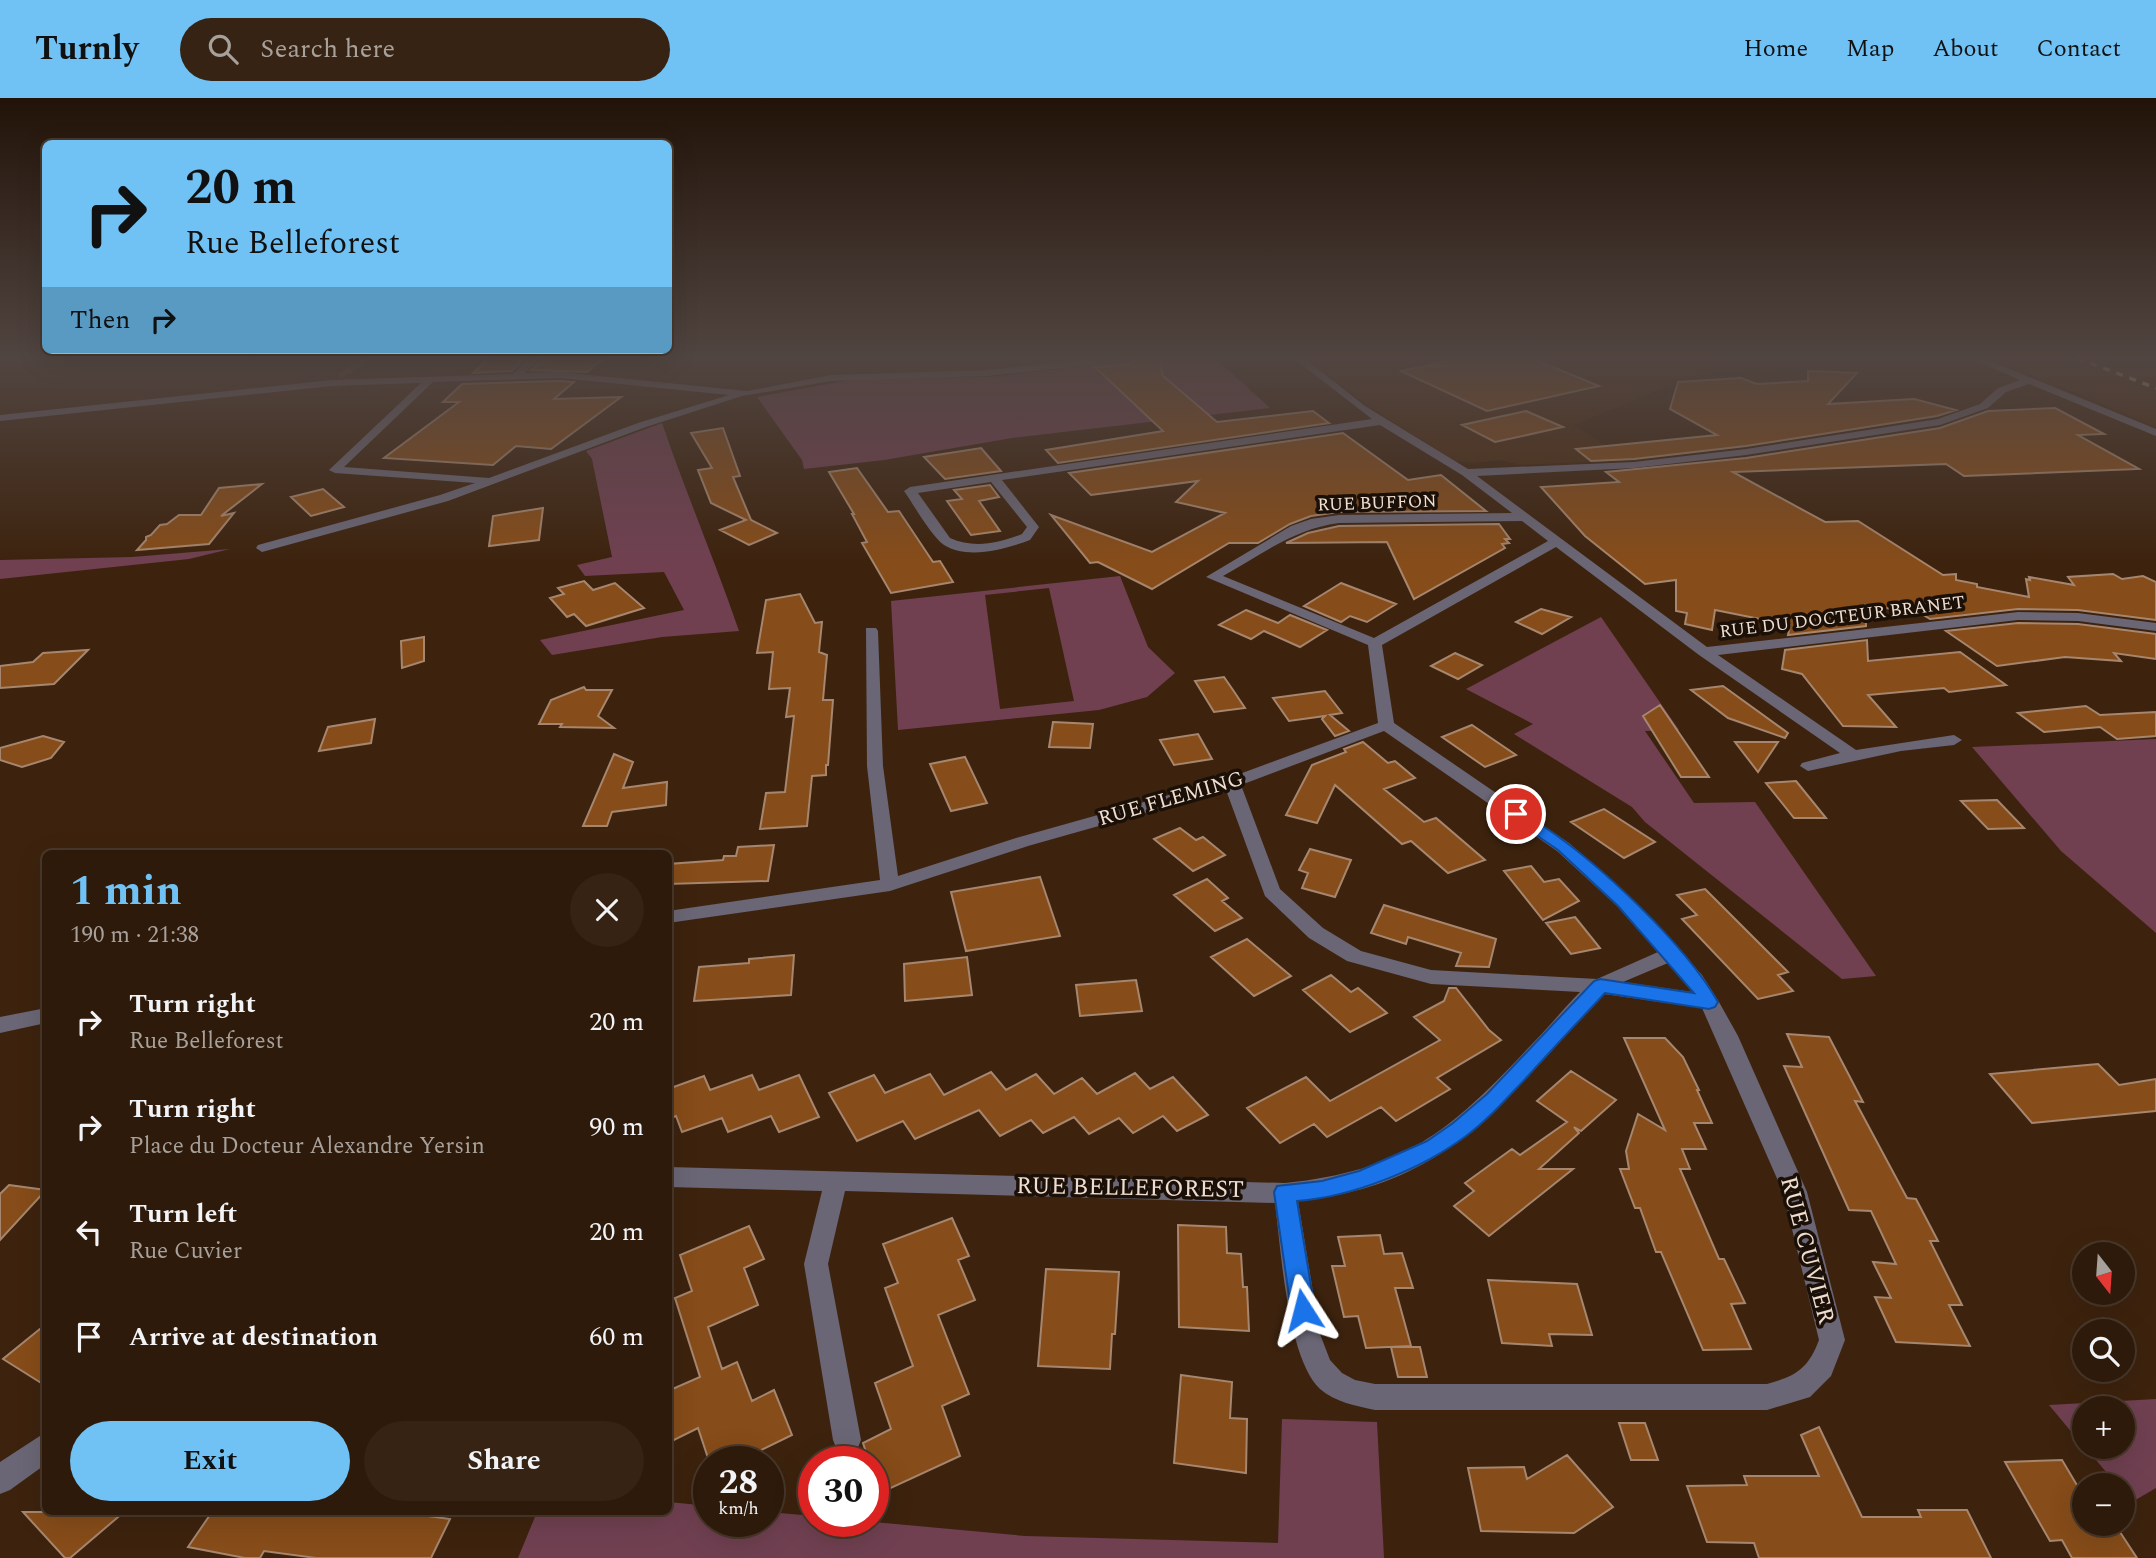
<!DOCTYPE html>
<html lang="en">
<head>
<meta charset="utf-8">
<style>
  body { margin:0; font-family:Spectral,serif; background:#362313; color:#f1f3f6; height:100vh; display:flex; flex-direction:column; font-size:26px; white-space:nowrap }
  * { box-sizing:border-box; margin:0 }
  p { font-size:23px; color:#a7a19c }
  .icon { flex:none; width:38px; height:38px; fill:none; stroke:currentColor; stroke-width:2; stroke-linecap:round; stroke-linejoin:round }
  .map { position:relative; flex:1; overflow:hidden }
  .panel { position:absolute; left:42px; top:752px; width:630px; height:665px; display:flex; flex-direction:column; background:#2e1a0a; border-radius:10px; box-shadow:0 7px 28px #0002,0 0 0 2px #49382b }
  .panel>* { flex:none }
  .top-card { position:absolute; left:42px; top:42px; width:630px; height:214px; border-radius:10px; box-shadow:0 7px 28px #0002,0 0 0 2px #49382b; background:#70c1f4; color:#111; overflow:hidden }
  .needle { width:46px; rotate:163deg }
  .fabs { position:absolute; left:2072px; top:1144px; display:grid; gap:14px }
  .fabs a { display:grid; place-items:center; width:63px; height:63px; border-radius:50%; background:#2e1a0a; box-shadow:0 7px 28px #0002,0 0 0 2px #49382b; font-size:35px }
  .speed { position:absolute; left:693px; top:1348px; display:flex; gap:14px; font-size:35px; font-weight:700; text-align:center }
  .speed>* { display:grid; place-content:center; width:91px; height:91px; border-radius:50%; background:#2e1a0a; box-shadow:0 7px 28px #0002,0 0 0 2px #49382b; line-height:1 }
  .speed small { font-size:18px; font-weight:400 }
  .speed .limit { border:10px solid #d22; background:#fff; color:#111 }
  .pin { position:absolute; display:grid; place-items:center; width:60px; height:60px; color:#fff; margin:-30px; border:4px solid #fff; border-radius:50%; box-shadow:0 2px 7px #0007 }
  .me { position:absolute; width:77px; margin:-38px; rotate:351deg; stroke-linejoin:round; filter:drop-shadow(0 0 5px #0008) }
  .turn { display:flex; align-items:center; gap:24px; height:147px; padding:0 28px; font-size:32px }
  .turn .icon { width:91px; height:91px; stroke-width:2.5 }
  .turn b { display:block; font-size:49px; line-height:60px }
  .then { display:flex; align-items:center; height:66px; padding:0 28px; background:#0003; gap:14px; font-size:26px }
  .round { display:grid; place-items:center; flex:none; width:74px; height:74px; border-radius:37px; background:#362313 }
  .headline { display:flex; align-items:center; justify-content:space-between; height:119px; padding:0 28px }
  h1 { font-size:42px; font-weight:700; line-height:52px; color:#70c1f4 }
  .button { display:flex; gap:14px; margin-top:auto; padding:14px 28px }
  .button a { flex:1; height:80px; border-radius:42px; background:#70c1f4; color:#111; font-size:28px; font-weight:700; line-height:80px; text-align:center }
  .button a+a { background:#362313; color:#f1f3f6 }
  ul { padding:0; list-style:none }
  li { display:flex; align-items:center; gap:21px; height:105px; padding:0 28px }
  li div { flex:1 }
  li b { display:block; font-size:26px }
  li em { font-style:normal }
  header { display:flex; align-items:center; gap:42px; box-sizing:border-box; height:98px; padding:0 35px; background:#70c1f4; color:#111 }
  header strong { font-size:33px }
  nav { display:flex; gap:38px; margin-inline-start:auto; font-size:24px }
  .search { width:490px; height:63px; background:#362313; display:flex; align-items:center; gap:18px; box-sizing:border-box; padding:0 24px; border-radius:38px; color:#a7a19c; font-size:26px }
  .map>svg:first-child { display:block }
  .built { fill:#4a2a0f }
  .green { fill:#704051; fill-rule:evenodd }
  .lines { fill:none; stroke-linecap:round; stroke-linejoin:round }
  .stream { stroke:#485118; stroke-width:5 }
  .building { fill:#864c19; stroke:#a6866e; stroke-width:2 }
  .minor { fill:#6a6675; fill-rule:evenodd }
  .rail { stroke:#cdbbac; stroke-width:3.5; stroke-dasharray:7 7; stroke-linecap:butt }
  .route { fill:#1a73e8; stroke:#114b97; stroke-width:2 }
  .labels { text-anchor:middle; dominant-baseline:central; stroke-width:7; stroke-linejoin:round; paint-order:stroke }
  .far-street-label { font-size:18px; fill:#eeddd0; stroke:#1b1007 }
  .street-label { font-size:21px; fill:#eeddd0; stroke:#1b1007 }
  .near-street-label { font-size:24px; fill:#eeddd0; stroke:#1b1007 }
</style>
</head>
<body>
<header>
<strong>Turnly</strong>
<div class="search"><svg class="icon" aria-label="search" viewBox="0 0 24 24"><circle cx="10" cy="10" r="6"/><path d="M15 15l6 6"/></svg>Search here</div>
<nav><a>Home</a><a>Map</a><a>About</a><a>Contact</a></nav>
</header>
<div class="map">
<svg width="2156" height="1460" viewBox="0 0 2156 1460">
  <rect width="100%" height="100%" fill="#3d230e"/>
  <path class="built" d="M1306,260H1736L1574,327L1628,362L1521,367L1500,362L1473,365L1455,363L1370,309Z
    M1989,260L2156,261V329L2081,297Z"/>
  <path class="green" d="M1156,260H1215L1270,310L1012,340L884,362L804,371L802,362L757,299L861,280L989,279Z
    M662,325C686,395 715,463 739,533L662,539L552,557L540,542L684,512L664,474L585,478L577,467L612,459L592,361L586,353Z
    M230,451L189,461L0,481V462L132,459Z
    M1120,478L1148,549L1175,575L1147,599L1099,612L898,632L891,503ZM1049,490L1074,603L1000,611L985,497Z
    M1601,519L1679,632L1645,633L1694,705L1755,704L1876,878L1842,881L1645,724L1632,709L1514,636L1533,626L1466,591Z
    M2156,641V835L2061,753L1972,649Z
    M2156,1301V1390L2132,1404L2123,1393V1388H2118L2085,1349H2123V1311H2084V1349L2049,1307Z
    M1282,1321L1377,1324L1384,1460H518L537,1414H668L669,1404L709,1408V1423H768V1414L814,1418V1423H863L1025,1438L1278,1445Z"/>
  <g class="lines">
    <path class="stream" d="M341,277L369,260"/>
  </g>
  <path class="building" d="M489,260H507L522,263L512,273L473,275Z
    M561,260H604L587,274L531,272L542,263Z
    M1137,260H1161L1162,277L1217,324L1313,313L1329,325L1058,365L1046,352L1163,333L1095,269L1130,266Z
    M1462,260H1531L1599,288L1487,313L1401,273Z
    M1808,273L1857,275L1828,306L1914,301L1956,312L1937,318L1746,348L1634,361L1591,363L1576,351L1717,337L1670,311L1678,284L1741,280L1757,286L1808,283Z
    M560,283L574,284L554,301L621,299L551,351L516,348L493,367L384,360L459,304H443L462,286Z
    M2055,310L2104,336L2078,337L2139,371L1964,378L1946,366L1733,374L1825,424L1858,423L1943,477L1956,476V482L1977,486V489L2029,499L2026,481L2030,482L2029,479L2074,487L2068,479L2113,476L2122,481L2143,478L2156,484V522L2078,512L2018,511L1930,521L1920,515L1865,507L1866,528L1788,537L1790,527L1715,512L1712,532L1685,526L1687,515L1676,513V482L1645,486L1585,438L1541,389L1619,384L1606,374L1746,360L1940,330L1988,313Z
    M1526,313L1563,329L1495,344L1462,327Z
    M723,330L740,378L733,379L751,422L777,435L749,447L720,432L746,422L711,405L698,372L712,370L691,335Z
    M1343,335L1408,382L1441,377L1486,413L1339,414L1311,418L1290,426L1258,445H1229L1152,491L1098,464L1090,465L1051,417L1152,454L1225,415L1176,404L1198,383L1091,397L1069,375Z
    M981,350L1001,373L945,381L924,359Z
    M857,370L888,414L899,413L933,464L940,463L953,484L891,495L862,445L867,444L852,416H854L829,374Z
    M262,386L221,418L234,415L209,446L137,452L146,442V439L151,437L160,427L167,426L179,417H201L219,390Z
    M990,387L999,399L979,403L1000,433L971,437L947,403L962,401L954,392Z
    M323,391L344,409L311,418L291,399Z
    M543,410L539,442L489,448L493,418Z
    M1499,426L1510,441H1505L1509,445L1502,446L1505,450L1414,501L1387,444L1286,445L1308,435L1339,428Z
    M584,483L593,492L615,485L644,510L586,528L574,516L567,519L550,500L564,496L558,490Z
    M1341,485L1396,506L1367,524L1350,518L1341,524L1304,508Z
    M800,496L815,525L822,524L819,554L827,557L823,602H833L828,667H826V677L812,678L807,728L760,731L766,695L785,694L794,618L786,619L790,590L769,591L773,554L757,555L766,502Z
    M1541,511L1571,519L1542,536L1516,524Z
    M1246,512L1278,525L1290,517L1327,532L1300,549L1264,533L1251,541L1219,527Z
    M2018,525L2078,526L2156,536V561L2114,555L2121,563L2065,559L1997,568L1946,533Z
    M424,539V563L402,570L401,543Z
    M1867,542L1868,563L1960,554L2006,587L1949,594L1944,590L1868,597L1896,629L1843,628L1802,576L1782,571L1785,552Z
    M88,552L54,586L0,590V568L33,564L43,555Z
    M1455,555L1482,567L1458,581L1431,568Z
    M1224,579L1233,592L1245,610L1214,614L1195,583Z
    M1723,588L1788,635L1785,640L1728,620L1691,592Z
    M584,589L586,592H612L598,618L614,630L560,629L562,626H539L551,602Z
    M1325,593L1342,615L1330,617L1349,633L1335,638L1322,621L1325,618L1289,623L1273,600Z
    M1660,607L1709,679H1681L1643,618Z
    M2086,608L2100,617L2156,614V638L2117,641L2100,629L2044,634L2018,615Z
    M375,621L371,645L319,653L328,629Z
    M1053,624L1093,626L1090,650L1049,649Z
    M1472,627L1516,657L1485,669L1442,639Z
    M1198,636L1212,661L1174,667L1160,642Z
    M43,638L64,644L51,660L22,669L0,662V650Z
    M1363,644L1388,665L1395,663L1415,680L1384,691L1424,724L1436,720L1485,762L1448,775L1411,743L1402,746L1335,687L1317,725L1286,717L1312,667L1346,654L1344,651Z
    M1735,644H1778L1758,674Z
    M614,656L633,664L623,690L667,684L666,707L612,714L607,728H583Z
    M965,659L987,705L951,713L930,666Z
    M1796,683L1826,720H1794L1766,685Z
    M1997,702L2024,730L1988,731L1961,703Z
    M1604,711L1655,744L1624,760L1571,724Z
    M1180,730L1196,742L1203,739L1225,757L1193,773L1154,741Z
    M774,747L768,783L668,786V766L723,762L724,758H736L738,749Z
    M1310,751L1351,762L1335,799L1302,790L1308,775L1299,772Z
    M1531,768L1544,784L1559,781L1579,803L1543,822L1504,773Z
    M1040,779L1060,838L966,853L951,794Z
    M1207,781L1228,800L1222,803L1242,820L1215,833L1174,797Z
    M1705,791L1788,874L1778,877L1793,893L1758,901L1682,821L1697,817L1677,797Z
    M1384,807L1496,841L1489,869L1456,868L1461,855L1408,839L1406,846L1371,835Z
    M1575,819L1600,850L1571,856L1546,825Z
    M1247,841L1291,878L1254,898L1211,859Z
    M794,857L791,897L694,903L699,869L749,865V861Z
    M967,859L972,897L905,903L904,866Z
    M1331,877L1351,894L1358,890L1387,915L1350,934L1303,892Z
    M1136,882L1142,913L1080,918L1076,887Z
    M1449,890H1456L1489,932L1501,942L1437,980L1450,991L1396,1023L1381,1009L1327,1039L1314,1026L1280,1045L1247,1010L1306,979L1330,1003L1440,942L1414,919L1444,903Z
    M1787,936L1829,939L1863,1004L1855,1003L1907,1100L1916,1101L1938,1143H1930L1962,1207H1949L1970,1248L1896,1244L1875,1199L1891,1200L1873,1164L1896,1166L1871,1113L1849,1112L1784,968L1802,969Z
    M1624,940H1665L1683,959L1699,992H1697L1712,1025H1694L1706,1051H1682L1690,1071H1680L1719,1161H1724L1745,1205L1731,1206L1751,1251L1703,1252L1661,1154H1656L1640,1110H1635L1620,1071H1629L1626,1053L1638,1016L1665,1032Z
    M2098,966L2119,987L2156,981V1013L2032,1025L1990,976Z
    M1571,973L1616,1002L1581,1033L1574,1029L1579,1035L1539,1071H1573L1489,1138L1454,1108L1474,1093L1465,1085L1512,1051L1520,1057L1567,1024L1537,1003Z
    M991,974L1006,992L1036,976L1054,996L1082,980L1097,996L1135,975L1150,991L1173,979L1208,1017L1177,1033L1163,1018L1133,1035L1119,1020L1089,1036L1074,1019L1043,1035L1031,1022L1000,1038L979,1012L915,1041L903,1023L857,1043L829,995L874,977L885,995L930,976L944,997Z
    M752,977L759,992L799,977L819,1019L779,1034L771,1018L728,1034L722,1020L682,1034L676,1018L668,1021V991L704,978L710,992Z
    M9,1087L46,1092L0,1142V1096Z
    M952,1120L969,1158L958,1162L975,1202L938,1217L969,1296L942,1308L960,1358L880,1395L873,1375V1363H869L863,1345L891,1331L875,1285L913,1268L885,1190L898,1185L883,1146Z
    M1178,1127L1226,1129L1227,1155L1241,1156L1243,1189H1247L1249,1233L1179,1229Z
    M749,1128L764,1161L744,1170L758,1207L708,1229L722,1271L737,1264L752,1303L774,1292L792,1337L739,1363H709L698,1330L668,1345V1293L700,1279L675,1200L692,1193L680,1157Z
    M1380,1137L1384,1156L1402,1155L1413,1190H1395L1411,1248L1366,1250L1358,1218L1344,1219L1332,1168H1345L1338,1139Z
    M1046,1171L1119,1174L1115,1236H1112L1110,1271L1038,1268Z
    M1488,1182L1577,1186L1592,1237L1549,1236L1552,1248L1502,1245Z
    M46,1226V1288L3,1261Z
    M1391,1249H1420L1427,1279H1398Z
    M1181,1277L1232,1284L1230,1320L1247,1321L1246,1375L1174,1365Z
    M1619,1325H1645L1658,1362H1631Z
    M1819,1329L1862,1419H1921L1918,1412H1967L1991,1460H1759L1754,1445L1707,1444L1687,1388L1747,1387L1744,1378H1819L1801,1337Z
    M1567,1357L1613,1409L1574,1435L1481,1433L1468,1370L1524,1369L1527,1381Z
    M2062,1362L2084,1399V1426H2102L2106,1432L2118,1431L2137,1460H2072L2062,1442L2050,1443L2005,1364Z
    M23,1414H124L70,1460H65Z
    M212,1414H399L450,1421L431,1460H316L264,1453L260,1460H245L188,1449Z"/>
  <g class="lines">
    <path class="minor" d="M529,260H541L524,275L560,274L747,293L831,277L987,272L1104,260H1135L1130,263L987,278L831,283L742,298L646,329L448,403L262,454L256,450L258,447L440,397L475,385L335,375L329,372L421,285L332,288L0,323V317L332,282L513,276ZM560,280L729,297L638,325L489,380L344,369L433,284Z
      M1293,260H1304L1365,308L1468,371L1634,364L1746,351L1938,321L1980,306L1998,290L2020,282L1970,260H1983L2156,331V338L2029,286L2006,294L1988,310L1940,327L1746,357L1634,370L1477,378L1707,549L2018,514L2078,515L2156,525V533L2078,523L2018,522L1718,557L1856,652L1954,637L1962,642L1954,647L1901,653L1808,673L1800,668L1802,665L1840,655L1699,557L1556,449L1382,547L1394,625L1569,745L1631,800L1702,877L1719,904L1738,938L1807,1094L1845,1242L1831,1278L1810,1299L1767,1312H1375C1356,1308 1335,1304 1320,1291C1287,1259 1281,1151 1275,1105L845,1093L828,1166L861,1342L857,1352L847,1356L837,1352L833,1342L804,1166L822,1093L668,1089V1069L1285,1085C1408,1072 1452,1031 1533,945C1549,929 1564,910 1580,894L1431,886L1347,863L1309,840L1265,798L1226,692L1028,748L890,793L668,825V813L880,782L867,668L866,530H876L878,533L883,668L898,778L1016,740L1226,681L1378,625L1368,547L1206,479L1291,428L1311,421L1339,417L1512,415L1462,377L1380,327L1002,382L1039,429L1030,442C1006,451 968,462 944,447C931,438 914,407 904,393L910,389L1372,321ZM991,384L1027,429L1022,436C999,445 974,451 950,440L918,395ZM1522,423L1548,443L1374,540L1223,478C1262,456 1294,431 1339,425ZM1384,633L1557,753L1617,808L1658,854L1597,881L1431,872L1361,853L1323,830L1280,791L1241,687ZM1668,865L1692,894L1623,884ZM1604,896L1702,910L1783,1094L1819,1242C1808,1271 1796,1278 1767,1286H1375L1355,1282L1342,1275L1330,1262L1320,1236L1298,1103C1418,1090 1472,1040 1550,955C1568,935 1584,914 1604,896Z
      M46,910V925L0,935V919Z
      M46,1334V1366L10,1392L0,1396V1364Z"/>
    <path class="rail" d="M2077,260L2156,290"/>
  </g>
  <linearGradient id="sky" x2="0" y2="1"><stop stop-color="#221308"/><stop offset="0.56" stop-color="#514541"/><stop offset="1" stop-color="#514541" stop-opacity="0"/></linearGradient>
  <rect width="2156" height="464" fill="url(#sky)"/>
  <path class="route" d="M1516,711C1526,714 1535,722 1543,728C1600,766 1684,845 1718,904L1715,909L1709,911L1605,895C1579,923 1553,950 1528,978C1508,999 1489,1021 1466,1038C1422,1071 1352,1099 1297,1103L1315,1212L1311,1220L1303,1223L1295,1220L1291,1212L1274,1094L1277,1088L1322,1083L1359,1073L1427,1043L1453,1025L1487,996L1594,883L1600,881L1694,895L1618,808L1558,752L1510,719L1508,716Z"/>
  <g class="labels">
    <g class="far-street-label">
      <text transform="translate(1377 405) rotate(-2)">RUE BUFFON</text>
      <text transform="translate(1842 519) rotate(-7)">RUE DU DOCTEUR BRANET</text>
    </g>
    <g class="street-label">
      <text transform="translate(1171 701) rotate(-16)">RUE FLEMING</text>
    </g>
    <g class="near-street-label">
      <text transform="translate(1130 1090) rotate(1)">RUE BELLEFOREST</text>
      <text transform="translate(1807 1152) rotate(75)">RUE CUVIER</text>
    </g>
  </g>
</svg>
<div class="fabs">
<a><svg class="needle" viewBox="-14 -14 28 28"><path d="M0-13l5 13h-10z" fill="#e53935"/><path d="M0 13l5-13h-10z" fill="#a7a19c"/></svg></a>
<a><svg class="icon" aria-label="search" viewBox="0 0 24 24"><circle cx="10" cy="10" r="6"/><path d="M15 15l6 6"/></svg></a>
<a>+</a>
<a>−</a>
</div>
<div class="speed"><div>28<small>km/h</small></div><div class="limit">30</div></div>
<div class="pin" style="left:1516px;top:716px;background:#d93025"><svg class="icon" aria-label="arrive" viewBox="0 0 24 24"><path d="M6 21V4h12l-3 4 3 4H6"/></svg></div>
<svg class="me" style="left:1303px;top:1212px" viewBox="-20 -20 40 40"><path d="M0-17L14 15 0 8-14 15z" fill="#1a73e8" stroke="#fff" stroke-width="4"/></svg>
<div class="top-card">
<div class="turn"><svg class="icon" aria-label="right" viewBox="0 0 24 24"><path d="M7 20v-9h11M14 6l5 5-5 5"/></svg><div><b>20 m</b>Rue Belleforest</div></div>
<div class="then">Then<svg class="icon" aria-label="right" viewBox="0 0 24 24"><path d="M7 20v-9h11M14 6l5 5-5 5"/></svg></div>
</div>
<section class="panel">
<div class="headline"><div><h1>1 min</h1><p>190 m · 21:38</p></div><a class="round"><svg class="icon" aria-label="close" viewBox="0 0 24 24"><path d="M6 6l12 12M18 6L6 18"/></svg></a></div>
<ul>
<li><svg class="icon" aria-label="right" viewBox="0 0 24 24"><path d="M7 20v-9h11M14 6l5 5-5 5"/></svg><div><b>Turn right</b><p>Rue Belleforest</p></div><em>20 m</em></li>
<li><svg class="icon" aria-label="right" viewBox="0 0 24 24"><path d="M7 20v-9h11M14 6l5 5-5 5"/></svg><div><b>Turn right</b><p>Place du Docteur Alexandre Yersin</p></div><em>90 m</em></li>
<li><svg class="icon" aria-label="left" viewBox="0 0 24 24"><path d="M17 20v-9H6M10 6l-5 5 5 5"/></svg><div><b>Turn left</b><p>Rue Cuvier</p></div><em>20 m</em></li>
<li><svg class="icon" aria-label="arrive" viewBox="0 0 24 24"><path d="M6 21V4h12l-3 4 3 4H6"/></svg><div><b>Arrive at destination</b></div><em>60 m</em></li>
</ul>
<div class="button"><a>Exit</a><a>Share</a></div>
</section>
</div>
</body>
</html>
